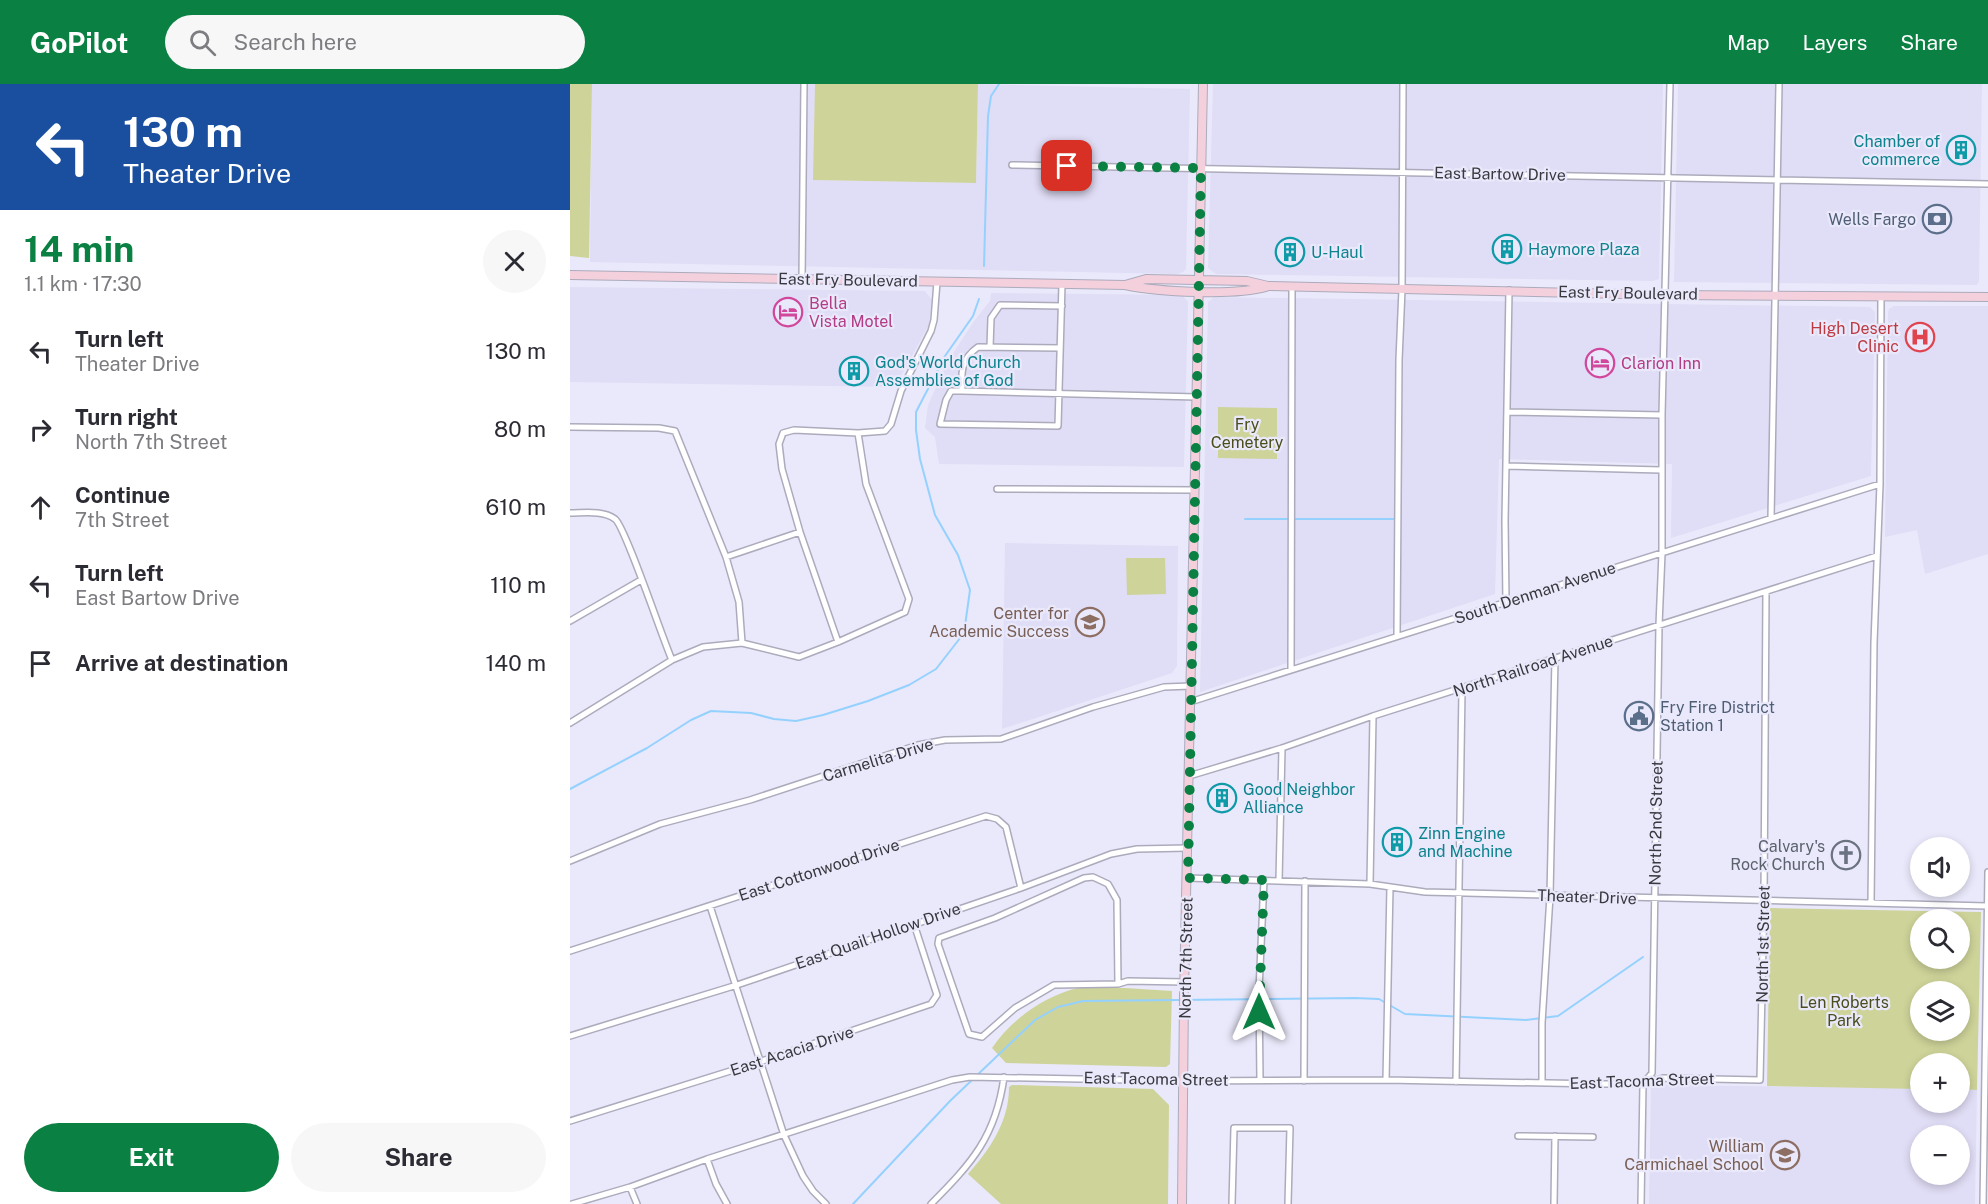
<!DOCTYPE html>
<html lang="en">
<head>
<meta charset="utf-8">
<style>
  body { margin:0; font-family:"Public Sans",sans-serif; background:#f7f7f7; color:#2b2b33; height:100vh; display:flex; flex-direction:column; font-size:22px; white-space:nowrap }
  * { box-sizing:border-box; margin:0 }
  p { font-size:20px; color:#7c7c81 }
  .icon { flex:none; width:33px; height:33px; fill:none; stroke:currentColor; stroke-width:2; stroke-linecap:round; stroke-linejoin:round }
  .map { position:relative; flex:1; overflow:hidden }
  .sheet { display:flex; flex-direction:column; background:#fff; width:570px }
  .sheet>* { flex:none }
  .top-card { background:#1a4fa0; color:#fff; overflow:hidden }
  .controls { position:absolute; left:1340px; top:753px; display:grid; gap:12px }
  .controls a { display:grid; place-items:center; width:60px; height:60px; border-radius:50%; background:#fff; box-shadow:0 3px 9px #0003; font-size:30px }
  .pin { position:absolute; display:grid; place-items:center; width:51px; height:51px; color:#fff; margin:-26px; border-radius:12px; box-shadow:0 3px 9px #0006 }
  .me { position:absolute; width:66px; margin:-33px; rotate:0deg; stroke-linejoin:round; filter:drop-shadow(0 0 4px #0008) }
  .turn { display:flex; align-items:center; gap:21px; height:126px; padding:0 24px; font-size:27px }
  .turn .icon { width:78px; height:78px; stroke-width:2.5 }
  .turn b { display:block; font-size:42px; line-height:51px }
  .round { display:grid; place-items:center; flex:none; width:63px; height:63px; border-radius:32px; background:#f7f7f7 }
  .headline { display:flex; align-items:center; justify-content:space-between; height:102px; padding:0 24px }
  h1 { font-size:36px; font-weight:700; line-height:45px; color:#0b8043 }
  .cta { display:flex; gap:12px; margin-top:auto; padding:12px 24px }
  .cta a { flex:1; height:69px; border-radius:36px; background:#0b8043; color:#fff; font-size:24px; font-weight:700; line-height:69px; text-align:center }
  .cta a+a { background:#f7f7f7; color:#2b2b33 }
  ul { padding:0; list-style:none }
  li { display:flex; align-items:center; gap:18px; height:78px; padding:0 24px }
  li div { flex:1 }
  li b { display:block; font-size:22px }
  li em { font-style:normal }
  header { display:flex; align-items:center; gap:36px; box-sizing:border-box; height:84px; padding:0 30px; background:#0b8043; color:#fff }
  header strong { font-size:28px }
  nav { display:flex; gap:33px; margin-inline-start:auto; font-size:21px }
  .search { width:420px; height:54px; background:#f7f7f7; display:flex; align-items:center; gap:15px; box-sizing:border-box; padding:0 21px; border-radius:33px; color:#7c7c81; font-size:22px }
  main { display:flex; flex:1; min-height:0 }
  .map>svg:first-child { display:block }
  .built { fill:#e0ddf6; fill-rule:evenodd }
  .green { fill:#ced399; fill-rule:evenodd }
  .lines { fill:none; stroke-linecap:round; stroke-linejoin:round }
  .stream { stroke:#95d1fe; stroke-width:2 }
  .street-casing { stroke:#acabbc; stroke-width:8 }
  .secondary-casing { stroke:#acabbc; stroke-width:10 }
  .street { stroke:#fff; stroke-width:5 }
  .secondary { stroke:#f4d0dd; stroke-width:8 }
  .route { stroke:#0b8043; stroke-width:10; stroke-dasharray:0 18 }
  .labels { text-anchor:middle; dominant-baseline:central; stroke-width:4.5; stroke-linejoin:round; paint-order:stroke }
  .culture-label { font-size:16px; fill:#0d838f; stroke:#eae9fb; text-anchor:start }
  .street-label { font-size:16px; fill:#39383f; stroke:#eae9fb }
  .service-label { font-size:16px; fill:#4e5e75; stroke:#eae9fb; text-anchor:end }
  .hotel-label { font-size:16px; fill:#b23c85; stroke:#eae9fb; text-anchor:start }
  .health-label { font-size:16px; fill:#be3a42; stroke:#eae9fb; text-anchor:end }
  .park-label { font-size:16px; fill:#4b4e1c; stroke:#eae9fb }
  .education-label { font-size:16px; fill:#785e54; stroke:#eae9fb; text-anchor:end }
  .worship-label { font-size:16px; fill:#5b616d; stroke:#eae9fb; text-anchor:end }
</style>
</head>
<body>
<header>
<strong>GoPilot</strong>
<div class="search"><svg class="icon" aria-label="search" viewBox="0 0 24 24"><circle cx="10" cy="10" r="6"/><path d="M15 15l6 6"/></svg>Search here</div>
<nav><a>Map</a><a>Layers</a><a>Share</a></nav>
</header>
<main>
<section class="sheet">
<div class="top-card">
<div class="turn"><svg class="icon" aria-label="left" viewBox="0 0 24 24"><path d="M17 20v-9H6M10 6l-5 5 5 5"/></svg><div><b>130 m</b>Theater Drive</div></div>
</div>
<div class="headline"><div><h1>14 min</h1><p>1.1 km · 17:30</p></div><a class="round"><svg class="icon" aria-label="close" viewBox="0 0 24 24"><path d="M6 6l12 12M18 6L6 18"/></svg></a></div>
<ul>
<li><svg class="icon" aria-label="left" viewBox="0 0 24 24"><path d="M17 20v-9H6M10 6l-5 5 5 5"/></svg><div><b>Turn left</b><p>Theater Drive</p></div><em>130 m</em></li>
<li><svg class="icon" aria-label="right" viewBox="0 0 24 24"><path d="M7 20v-9h11M14 6l5 5-5 5"/></svg><div><b>Turn right</b><p>North 7th Street</p></div><em>80 m</em></li>
<li><svg class="icon" aria-label="ahead" viewBox="0 0 24 24"><path d="M12 20V5M6 11l6-6 6 6"/></svg><div><b>Continue</b><p>7th Street</p></div><em>610 m</em></li>
<li><svg class="icon" aria-label="left" viewBox="0 0 24 24"><path d="M17 20v-9H6M10 6l-5 5 5 5"/></svg><div><b>Turn left</b><p>East Bartow Drive</p></div><em>110 m</em></li>
<li><svg class="icon" aria-label="arrive" viewBox="0 0 24 24"><path d="M6 21V4h12l-3 4 3 4H6"/></svg><div><b>Arrive at destination</b></div><em>140 m</em></li>
</ul>
<div class="cta"><a>Exit</a><a>Share</a></div>
</section>
<div class="map">
<svg width="1418" height="1120" viewBox="0 0 1418 1120">
  <rect width="100%" height="100%" fill="#eae9fb"/>
  <path class="built" d="M22,0H245L244,96L406,99L408,0L620,5L616,185L613,188L607,190L20,178Z
    M643,0H1093L1089,195L1083,197L646,190L638,184Z
    M1108,0H1412L1409,197L1407,201L1104,198Z
    M0,203L355,207L362,216L359,241L325,303L0,298Z
    M421,209L612,211L618,218L614,383L369,380L365,353L355,344L358,321L378,277L404,237L420,217Z
    M644,213L1300,223L1305,228L1301,392L1101,454L1102,380L929,375L925,510L630,608L638,218Z
    M1324,222H1418V470L1355,490L1347,446L1315,453L1318,229L1319,225Z
    M435,459L608,462L607,582L602,589L432,645Z
    M1081,1001L1350,1004V1018H1389V1005L1407,1006L1405,1120H1079ZM1350,1052H1389V1090H1350Z"/>
  <path class="green" d="M0,0H22L19,174L0,172Z
    M245,0H408L406,99L243,96Z
    M648,323L707,324V375L648,374Z
    M556,474H595L596,510L557,511Z
    M1200,824L1411,828L1407,1006L1389,1005V980H1350V1005L1197,1002ZM1350,836H1389V874H1350ZM1350,908H1389V946H1350Z
    M508,904H555L602,907L600,980L596,983L436,979L422,964C442,935 474,912 508,904Z
    M442,1001L583,1005L599,1021L598,1120H431L398,1090C420,1065 439,1038 439,1003Z"/>
  <g class="lines">
    <path class="stream" d="M414,182L418,32L421,12L429,0
      M675,435H825
      M0,705L77,664L121,636L141,627L181,629L204,635L226,637L253,631L298,617L339,601L366,585L394,549L400,506L388,471L365,431L350,375L346,346V328L375,272L403,232L409,215
      M283,1120L380,1017L465,936L488,923L513,917L785,914L809,915L835,930L956,936L988,932L1073,873"/>
    <g class="street-casing">
      <path id="street" d="M442,81L1418,100
        M232,195L234,0
        M492,200C491,247 489,294 488,342L370,340L376,316L381,307H392L627,313
        M420,263L421,234L430,221L492,222
        M392,307C391,288 391,275 408,263L490,264
        M937,328L1092,331
        M0,343L89,344L105,347L156,473L169,518L172,559
        M936,382L1091,386
        M427,405L624,406
        M0,429C14,429 33,426 45,435C55,442 93,556 102,576
        M1201,434L1209,0
        M156,473L230,448
        M936,518L935,437L939,206
        M0,537L71,496
        M827,552L829,276L832,205L833,0
        M268,558L230,448L212,385L209,360L213,349L224,346L288,349L315,347L321,340L331,307L361,247L364,236L367,198
        M721,586L722,202
        M620,618L1310,400
        M0,639L102,576L133,563L172,559L229,573L268,558L335,528L339,515L296,400L288,349
        M619,692L712,664L803,632L1307,472
        M0,777L90,740L180,716L348,661L375,656L431,655L523,623L594,603L621,602
        M618,794L800,800L855,808L1417,822
        M709,797L712,664
        M800,800L803,632
        M1301,819L1304,559L1310,400L1311,213
        M140,822L214,1051L233,1092L243,1107L256,1120
        M0,867L416,732L427,735L436,743L451,804
        M548,900L547,816L538,800L523,793L514,794L425,834L369,854L368,860L399,950L412,953L445,924L484,901L548,900L558,897L615,898
        M0,952L167,901L451,804L541,770L567,765L618,764
        M690,996L689,906L694,796
        M816,996L820,803
        M734,997L735,797
        M886,998L892,605
        M972,999V939L980,812L985,574
        M0,1037L189,978L361,920L367,911L344,840
        M948,1052L1023,1053
        M137,1075L146,1100L157,1120
        M60,1103L67,1120
        M2,1120L60,1103L137,1075L382,996L400,993L613,997L816,996L1027,1000H1073L1093,994L1190,996L1194,816L1196,508
        M361,1120C402,1079 426,1052 434,993
        M662,1120L664,1044H720L718,1120
        M984,1120L985,1052
        M1071,1120L1073,1000L1082,989L1089,541L1092,469V331L1100,0
        M1413,1120L1418,788"/>
    </g>
    <g class="secondary-casing">
      <path id="secondary" d="M0,191L555,201C589,208 664,212 696,203
        M555,201L576,195L677,197L698,202L1096,211L1418,213
        M612,1120L614,910L633,0"/>
    </g>
    <use href="#street" class="street"/>
    <use href="#secondary" class="secondary"/>
  </g>
  <g class="lines">
    <path class="route" d="M497,82L631,84L618,794L694,796L689,928"/>
  </g>
  <defs>
    <g id="building-ring" transform="scale(1.5)"><circle r="9.5" fill="#eae9fb" stroke="#0f9aa8" stroke-width="1.5"/><path d="M-4-6H4V6H1V3H-1V6H-4ZM-2.5-4.3h1.7v1.8h-1.7ZM.8-4.3h1.7v1.8H.8ZM-2.5-1h1.7V.8h-1.7ZM.8-1h1.7V.8H.8Z" fill="#0f9aa8"/></g>
    <g id="bank-ring" transform="scale(1.5)"><circle r="9.5" fill="#eae9fb" stroke="#5c6f8a" stroke-width="1.5"/><path d="M-6-4H6V4H-6ZM0-2.3a2.3 2.3 0 1 0 0 4.6a2.3 2.3 0 1 0 0-4.6Z" fill="#5c6f8a"/></g>
    <g id="hotel-ring" transform="scale(1.5)"><circle r="9.5" fill="#eae9fb" stroke="#d1479c" stroke-width="1.5"/><path d="M-6-4.5h1.5V1H6V5H4.5V3h-9V5H-6ZM-4 0a1.8 1.8 0 1 1 3.6 0ZM.5 0V-2.5h3Q6-2.5 6 0Z" fill="#d1479c"/></g>
    <g id="hospital-ring" transform="scale(1.5)"><circle r="9.5" fill="#eae9fb" stroke="#e0444e" stroke-width="1.5"/><path d="M-5-5h3v3.5h4V-5h3V5h-3V1.5h-4V5h-3Z" fill="#e0444e"/></g>
    <g id="school-ring" transform="scale(1.5)"><circle r="9.5" fill="#eae9fb" stroke="#8d6e63" stroke-width="1.5"/><path d="M0-5L7-2L0 1L-7-2ZM-4 1L0 2.5L4 1V4Q0 6-4 4Z" fill="#8d6e63"/></g>
    <g id="civic-ring" transform="scale(1.5)"><circle r="9.5" fill="#eae9fb" stroke="#5c6f8a" stroke-width="1.5"/><path d="M-.6-6.5H3V-4.5H.6V-3L4-1V1h2V6H-6V1h2V-1L-.6-3ZM-1.2 2.5V6h2.4V2.5Z" fill="#5c6f8a"/></g>
    <g id="church-ring" transform="scale(1.5)"><circle r="9.5" fill="#eae9fb" stroke="#6b7280" stroke-width="1.5"/><path d="M-1.2-6h2.4v3.5h3.3v2.4h-3.3V6h-2.4V-.1h-3.3v-2.4h3.3Z" fill="#6b7280"/></g>
  </defs>
  <g fill-rule="evenodd">
    <use href="#building-ring" x="1391" y="66"/>
    <use href="#bank-ring" x="1367" y="135"/>
    <use href="#building-ring" x="937" y="165"/>
    <use href="#building-ring" x="720" y="168"/>
    <use href="#hotel-ring" x="218" y="228"/>
    <use href="#hospital-ring" x="1350" y="253"/>
    <use href="#hotel-ring" x="1030" y="279"/>
    <use href="#building-ring" x="284" y="287"/>
    <use href="#school-ring" x="520" y="538"/>
    <use href="#civic-ring" x="1069" y="632"/>
    <use href="#building-ring" x="652" y="714"/>
    <use href="#building-ring" x="827" y="758"/>
    <use href="#church-ring" x="1276" y="771"/>
    <use href="#school-ring" x="1215" y="1071"/>
  </g>
  <g class="labels">
    <g class="culture-label">
      <text x="1370" y="57" text-anchor="end">Chamber of<tspan x="1370" dy="18">commerce</tspan></text>
      <text x="958" y="165">Haymore Plaza</text>
      <text x="741" y="168">U-Haul</text>
      <text x="305" y="278">God's World Church<tspan x="305" dy="18">Assemblies of God</tspan></text>
      <text x="673" y="705">Good Neighbor<tspan x="673" dy="18">Alliance</tspan></text>
      <text x="848" y="749">Zinn Engine<tspan x="848" dy="18">and Machine</tspan></text>
    </g>
    <g class="street-label">
      <text transform="translate(930 90) rotate(1)">East Bartow Drive</text>
      <text transform="translate(278 196) rotate(1)">East Fry Boulevard</text>
      <text transform="translate(1058 209) rotate(1)">East Fry Boulevard</text>
      <text transform="translate(965 509) rotate(-18)">South Denman Avenue</text>
      <text transform="translate(963 582) rotate(-18)">North Railroad Avenue</text>
      <text transform="translate(308 676) rotate(-17)">Carmelita Drive</text>
      <text transform="translate(1086 739) rotate(-89)">North 2nd Street</text>
      <text transform="translate(249 786) rotate(-18)">East Cottonwood Drive</text>
      <text transform="translate(1017 813) rotate(2)">Theater Drive</text>
      <text transform="translate(308 852) rotate(-19)">East Quail Hollow Drive</text>
      <text transform="translate(1193 860) rotate(-89)">North 1st Street</text>
      <text transform="translate(616 874) rotate(-89)">North 7th Street</text>
      <text transform="translate(222 967) rotate(-18)">East Acacia Drive</text>
      <text transform="translate(586 995) rotate(1)">East Tacoma Street</text>
      <text transform="translate(1072 997) rotate(-2)">East Tacoma Street</text>
    </g>
    <g class="service-label">
      <text x="1346" y="135">Wells Fargo</text>
      <text x="1090" y="623" text-anchor="start">Fry Fire District<tspan x="1090" dy="18">Station 1</tspan></text>
    </g>
    <g class="hotel-label">
      <text x="239" y="219">Bella<tspan x="239" dy="18">Vista Motel</tspan></text>
      <text x="1051" y="279">Clarion Inn</text>
    </g>
    <g class="health-label">
      <text x="1329" y="244">High Desert<tspan x="1329" dy="18">Clinic</tspan></text>
    </g>
    <g class="park-label">
      <text x="677" y="340">Fry<tspan x="677" dy="18">Cemetery</tspan></text>
      <text x="1274" y="918">Len Roberts<tspan x="1274" dy="18">Park</tspan></text>
    </g>
    <g class="education-label">
      <text x="499" y="529">Center for<tspan x="499" dy="18">Academic Success</tspan></text>
      <text x="1194" y="1062">William<tspan x="1194" dy="18">Carmichael School</tspan></text>
    </g>
    <g class="worship-label">
      <text x="1255" y="762">Calvary's<tspan x="1255" dy="18">Rock Church</tspan></text>
    </g>
  </g>
</svg>
<div class="controls">
<a><svg class="icon" aria-label="sound" viewBox="0 0 24 24"><path d="M4 9h4l5-4v14l-5-4H4zM17 9q2 3 0 6"/></svg></a>
<a><svg class="icon" aria-label="search" viewBox="0 0 24 24"><circle cx="10" cy="10" r="6"/><path d="M15 15l6 6"/></svg></a>
<a><svg class="icon" aria-label="layers" viewBox="0 0 24 24"><path d="M12 4l9 5-9 5-9-5zM3 14l9 5 9-5"/></svg></a>
<a>+</a>
<a>−</a>
</div>
<div class="pin" style="left:497px;top:82px;background:#d93025"><svg class="icon" aria-label="arrive" viewBox="0 0 24 24"><path d="M6 21V4h12l-3 4 3 4H6"/></svg></div>
<svg class="me" style="left:689px;top:928px" viewBox="-20 -20 40 40"><path d="M0-17L14 15 0 8-14 15z" fill="#0b8043" stroke="#fff" stroke-width="4"/></svg>
</div>
</main>
</body>
</html>
